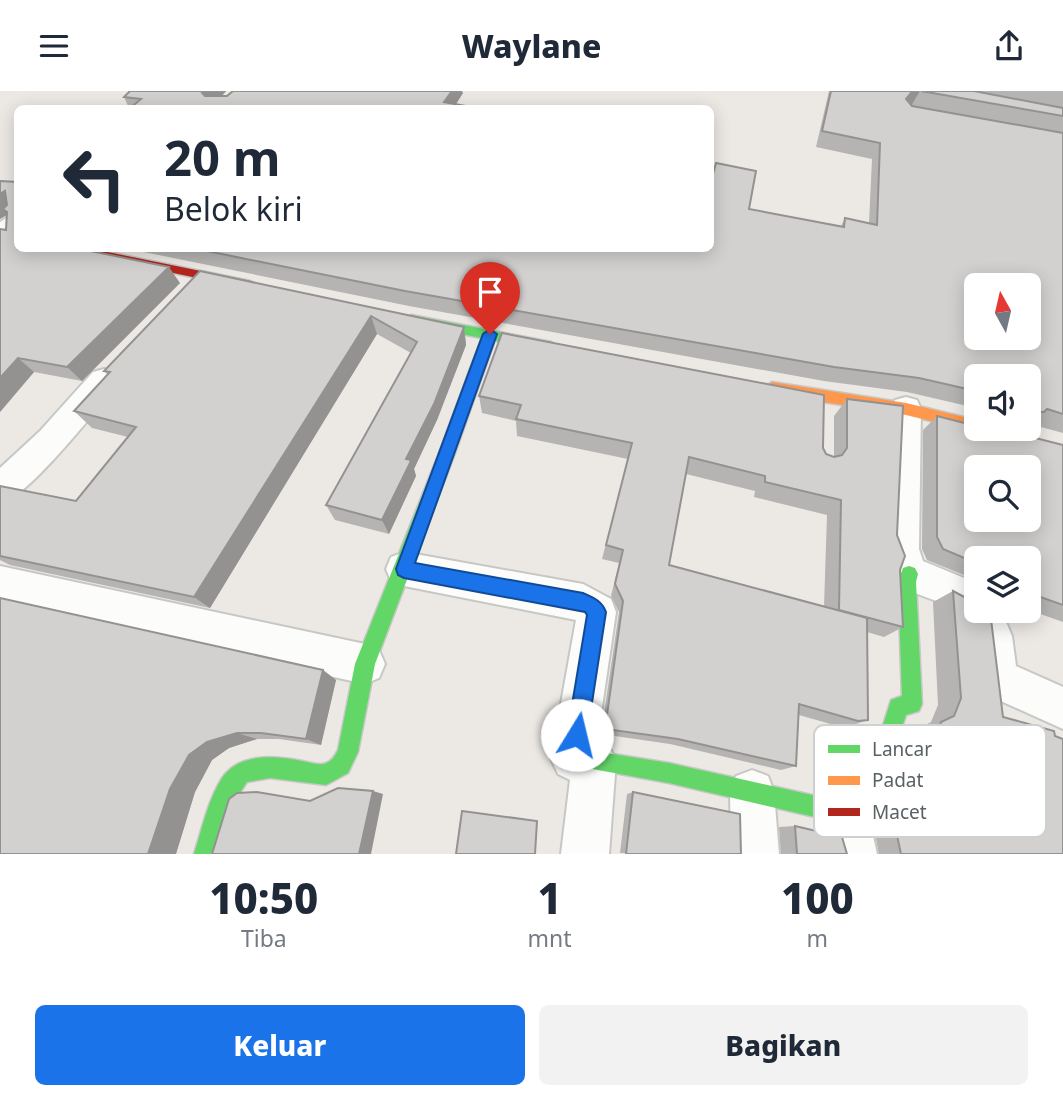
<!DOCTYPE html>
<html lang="id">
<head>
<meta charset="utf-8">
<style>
  body { margin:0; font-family:"Noto Sans",sans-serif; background:#f2f2f3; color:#1f2937; height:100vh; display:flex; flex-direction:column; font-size:26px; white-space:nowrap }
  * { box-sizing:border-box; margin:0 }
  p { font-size:23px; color:#747a83 }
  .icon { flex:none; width:38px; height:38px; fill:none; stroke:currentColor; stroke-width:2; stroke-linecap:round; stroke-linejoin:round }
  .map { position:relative; height:763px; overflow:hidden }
  .sheet { display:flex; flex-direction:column; background:#fff; flex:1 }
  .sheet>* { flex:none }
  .top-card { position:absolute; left:14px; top:14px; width:700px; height:147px; border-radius:10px; box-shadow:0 4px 18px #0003; background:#fff; color:#1f2937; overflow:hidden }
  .needle { width:46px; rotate:352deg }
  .fabs { position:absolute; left:964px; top:182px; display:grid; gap:14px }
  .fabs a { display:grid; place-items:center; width:77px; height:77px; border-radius:10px; background:#fff; box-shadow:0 4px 18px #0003; font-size:35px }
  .pin { position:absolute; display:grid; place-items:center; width:60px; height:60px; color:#fff; margin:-72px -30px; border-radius:50% 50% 50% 0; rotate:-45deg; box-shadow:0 0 7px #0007 }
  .pin .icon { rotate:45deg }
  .me { position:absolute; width:77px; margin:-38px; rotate:9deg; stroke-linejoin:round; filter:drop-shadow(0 0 5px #0008) }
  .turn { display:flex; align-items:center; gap:24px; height:147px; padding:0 35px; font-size:32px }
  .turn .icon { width:91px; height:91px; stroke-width:2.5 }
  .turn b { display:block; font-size:49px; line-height:60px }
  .eta { display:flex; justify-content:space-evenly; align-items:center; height:119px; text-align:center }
  .eta b { font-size:42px; font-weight:800; line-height:49px }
  .button { display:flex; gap:14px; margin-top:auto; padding:14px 35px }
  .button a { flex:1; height:80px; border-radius:10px; background:#1a73e8; color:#fff; font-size:28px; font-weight:800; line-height:80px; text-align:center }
  .button a+a { background:#f2f2f3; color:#1f2937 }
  header { display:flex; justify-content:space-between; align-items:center; height:91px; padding:0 35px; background:#fff; font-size:32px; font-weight:800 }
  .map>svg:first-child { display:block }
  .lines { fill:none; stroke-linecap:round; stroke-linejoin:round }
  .lane-casing { stroke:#c7c7c6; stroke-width:3 }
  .street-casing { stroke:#c7c7c6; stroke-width:4 }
  .fast-casing { stroke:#c7c7c6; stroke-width:3 }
  .slow-casing { stroke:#c7c7c6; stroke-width:3 }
  .jam-casing { stroke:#c7c7c6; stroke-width:3 }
  .lane { fill:#fcfcfb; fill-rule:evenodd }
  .street { fill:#fcfcfb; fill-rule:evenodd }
  .fast { fill:#63d668; fill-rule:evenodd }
  .slow { fill:#ff974d; fill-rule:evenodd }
  .jam { fill:#b3261e; fill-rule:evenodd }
  .wall { fill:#b5b4b2; fill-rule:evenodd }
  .shaded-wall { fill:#949291 }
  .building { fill:#d3d1cf; stroke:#949291; stroke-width:2; fill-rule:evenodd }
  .route { fill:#1a73e8; stroke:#114b97; stroke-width:2 }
  .key { fill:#fff; stroke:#ced0d1; stroke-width:2 }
  .key-label { font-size:19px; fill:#5a6165 }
</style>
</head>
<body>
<header><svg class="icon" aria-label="menu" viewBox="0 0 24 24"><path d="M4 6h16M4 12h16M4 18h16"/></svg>Waylane<svg class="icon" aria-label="share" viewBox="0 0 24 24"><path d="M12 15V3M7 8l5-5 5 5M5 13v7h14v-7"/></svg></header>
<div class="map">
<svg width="1063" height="763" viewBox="0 0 1063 763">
  <rect width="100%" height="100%" fill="#ece9e5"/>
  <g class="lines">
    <g class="lane-casing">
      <path id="lane" d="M18,119V130L0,142V131Z"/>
    </g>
    <g class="street-casing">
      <path id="street" d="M104,278L115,281L119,289L115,297C91,325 31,402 0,414V377L40,340L93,281Z
        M906,306L917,309L921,318L919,458L923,470L976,492V520H992L989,525L976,530L939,511L896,495L883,458L891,318L895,309Z
        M404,461L583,493L611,508L616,521L597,650L609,655L616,670L609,763H561L570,689L558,683L551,668L576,529L404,495L391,490L386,478L391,466Z
        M0,475L365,553L379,559L385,573L379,587L365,593L0,511Z
        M992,525L1006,531L1012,545L1016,575L1063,596V638L983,602C974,581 969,553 978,531Z
        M752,679L768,685L774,701L779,763H731L730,701L736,685Z
        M845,699L861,706L868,722L877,763H829L822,722L829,706Z"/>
    </g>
    <g class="fast-casing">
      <path id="fast" d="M411,224L551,251L558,256L551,261L406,232L404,229Z
        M447,356L452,357L455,362L375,573L358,661L348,682L326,694L270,687L247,691L232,714L216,763H194C202,738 208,709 222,687C240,661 275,665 302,670C308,671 317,674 323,673C331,672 335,665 338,659L355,573L439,362L442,357Z
        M909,475L915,477L918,483L916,491L922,613L919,620L906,624L892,667L885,670L854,673L856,722L853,730L845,733L669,692L587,677L584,670L587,663L594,660L669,672L834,709L833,663L836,656L843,653L878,650L891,609L902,605L898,491L903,477Z"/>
    </g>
    <g class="slow-casing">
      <path id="slow" d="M490,238L497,243L455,362L452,367H442L439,362L483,243Z
        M772,291L906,312L976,329V338H982L976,341L906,324L772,303L765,297Z"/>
    </g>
    <g class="jam-casing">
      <path id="jam" d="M71,158H93L250,190L256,194L250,198L77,162Z"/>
    </g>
    <use href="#lane" class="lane"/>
    <use href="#street" class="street"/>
    <use href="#fast" class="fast"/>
    <use href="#slow" class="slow"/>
    <use href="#jam" class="jam"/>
  </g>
  <path class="wall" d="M130,0H226L222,5L463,2L455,13L129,17L124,6Z
    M829,0H1063V342L1030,333H1029V285H976V317L907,301L824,290L409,215L129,158H710L749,118L841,135L845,127L869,132L872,68L816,56Z
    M0,90L18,158L180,192L82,290L34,281L0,321L7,124L0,128Z
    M200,180L464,236L466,254L437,329L414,378L416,385L415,387L389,443L335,429L326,414L411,262L377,243L210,517L10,474L0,469V395L76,410L128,346L92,337L74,320L108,284L104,280Z
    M479,305L823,357L826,363L834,366V325L847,308L897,444L900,479L903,536L884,546L867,541L868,629L850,635L841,636L799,624L796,675L781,679L670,653L601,643L619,521L611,505L619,472L602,468L628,368L517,345L516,330L482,322ZM686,383L755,400L754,406L827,424L824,515L669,474Z
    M937,325L1063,354V559V531L1029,519V467H976V489L927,469L922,458L923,339Z
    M953,500L1003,626L1055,645L1063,763H879L872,727V688L890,686L906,679L919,637L931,631L938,614L933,511Z
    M323,579L336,589L321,654L279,648H257L229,657L212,669L195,701L176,762L0,763Z
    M633,701L741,763L620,762L627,703Z
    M795,735L847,763H781L779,736Z"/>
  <path class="shaded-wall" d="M205,0H226L210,18L202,2Z
    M452,0H462L463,2L453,18L444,11Z
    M920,0L911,15L906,8L911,2Z
    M5,100L18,115L3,118L8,123L0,128V103Z
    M169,176L180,192L82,290L67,276Z
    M371,225L377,243L210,517L194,506Z
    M464,236L466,254L437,329L414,378L416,385L389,443L382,429L406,368Z
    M18,267L34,281L0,321V287Z
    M323,579L336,589L321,654L306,648Z
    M237,642L257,648L229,657L212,669L195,701L176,763H148L170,698L189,664L207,651Z
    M373,700L383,703L371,763H359Z"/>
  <path class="building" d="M130,0H205L202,2L205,5H227L233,0H452L444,11L482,18H129L141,8L124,6Z
    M831,0H918L911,2L906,8L912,15L1063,42V323L1047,318L1044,321H1029V285H976V300L919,287L834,276L405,200L197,158H710V94L716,72L756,80L749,118L844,136L845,127L877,134L880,52L822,40ZM976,194H1029V247H976Z
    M921,0H974L1063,17V25Z
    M0,90L18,91V158H81L169,176L67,276L18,267L0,287V138L6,139L7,121L3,118L7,114L5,100L0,103Z
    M200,180L464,236L434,313L406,368L411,369L410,372L382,429L326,414L417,251L371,225L194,506L0,465V395L76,410L136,336L74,320L110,281L104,280Z
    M502,242L824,304L823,357L826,363L834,366L842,364L847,357V308L903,315L897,444L905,465L900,479L903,536L839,519L841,409L765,391V385L689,366L669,474L867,527L868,629L858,630L799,613L796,675L678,648L605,638L623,510L615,493L623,459L606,454L632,352L516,328L521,314L479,305Z
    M937,325L976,335V338L991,339L1000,338L1063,354V514L1029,502V467H976V472L943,458L937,446ZM976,376H1029V429H976Z
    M953,500L976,512V520H990L1003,626L1054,640L1055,645L1063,648V763H901L893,726L892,685L907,684L928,675L941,631L954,625L961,607Z
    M0,507L323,579L306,648L261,642H237L207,651L189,664L170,698L148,763H0Z
    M338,697L373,700L359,763H212L229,708L237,702L257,701L310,710Z
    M633,701L740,723L741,763H626Z
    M462,720L537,730L535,763H456Z
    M795,735L842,746L847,763H797Z"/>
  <path class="route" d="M490,238L497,243L415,472L583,502C594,507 602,510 606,521L587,644L584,651L577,654L570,651L567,644L587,524L585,521L404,487L398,484L396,478L483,243Z"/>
  <rect x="814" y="634" width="232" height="112" rx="10" class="key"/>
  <rect x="828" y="654" width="32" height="8" fill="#63d668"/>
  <rect x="828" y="685" width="32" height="9" fill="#ff974d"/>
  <rect x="828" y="717" width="32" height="8" fill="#b3261e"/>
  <g class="key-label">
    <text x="872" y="665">Lancar</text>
    <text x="872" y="696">Padat</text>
    <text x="872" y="728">Macet</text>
  </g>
</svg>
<div class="fabs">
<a><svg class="needle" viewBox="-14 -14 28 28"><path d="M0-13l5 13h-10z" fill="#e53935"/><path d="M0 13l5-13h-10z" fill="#747a83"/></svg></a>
<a><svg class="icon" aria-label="sound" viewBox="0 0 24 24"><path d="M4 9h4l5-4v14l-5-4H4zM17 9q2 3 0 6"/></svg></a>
<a><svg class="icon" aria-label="search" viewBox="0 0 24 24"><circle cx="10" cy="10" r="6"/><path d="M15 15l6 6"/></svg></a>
<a><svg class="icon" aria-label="layers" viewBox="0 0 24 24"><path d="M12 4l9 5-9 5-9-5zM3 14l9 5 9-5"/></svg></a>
</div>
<div class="pin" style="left:490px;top:243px;background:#d93025"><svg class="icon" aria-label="arrive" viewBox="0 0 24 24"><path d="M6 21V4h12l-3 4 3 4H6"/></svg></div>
<svg class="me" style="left:577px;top:644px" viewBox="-20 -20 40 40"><circle r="19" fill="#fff"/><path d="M0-13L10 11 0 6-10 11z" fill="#1a73e8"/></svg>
<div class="top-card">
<div class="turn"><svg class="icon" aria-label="left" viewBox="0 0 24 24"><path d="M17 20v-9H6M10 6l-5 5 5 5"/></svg><div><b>20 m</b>Belok kiri</div></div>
</div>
</div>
<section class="sheet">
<div class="eta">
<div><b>10:50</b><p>Tiba</p></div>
<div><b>1</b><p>mnt</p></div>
<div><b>100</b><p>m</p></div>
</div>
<div class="button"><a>Keluar</a><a>Bagikan</a></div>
</section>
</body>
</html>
